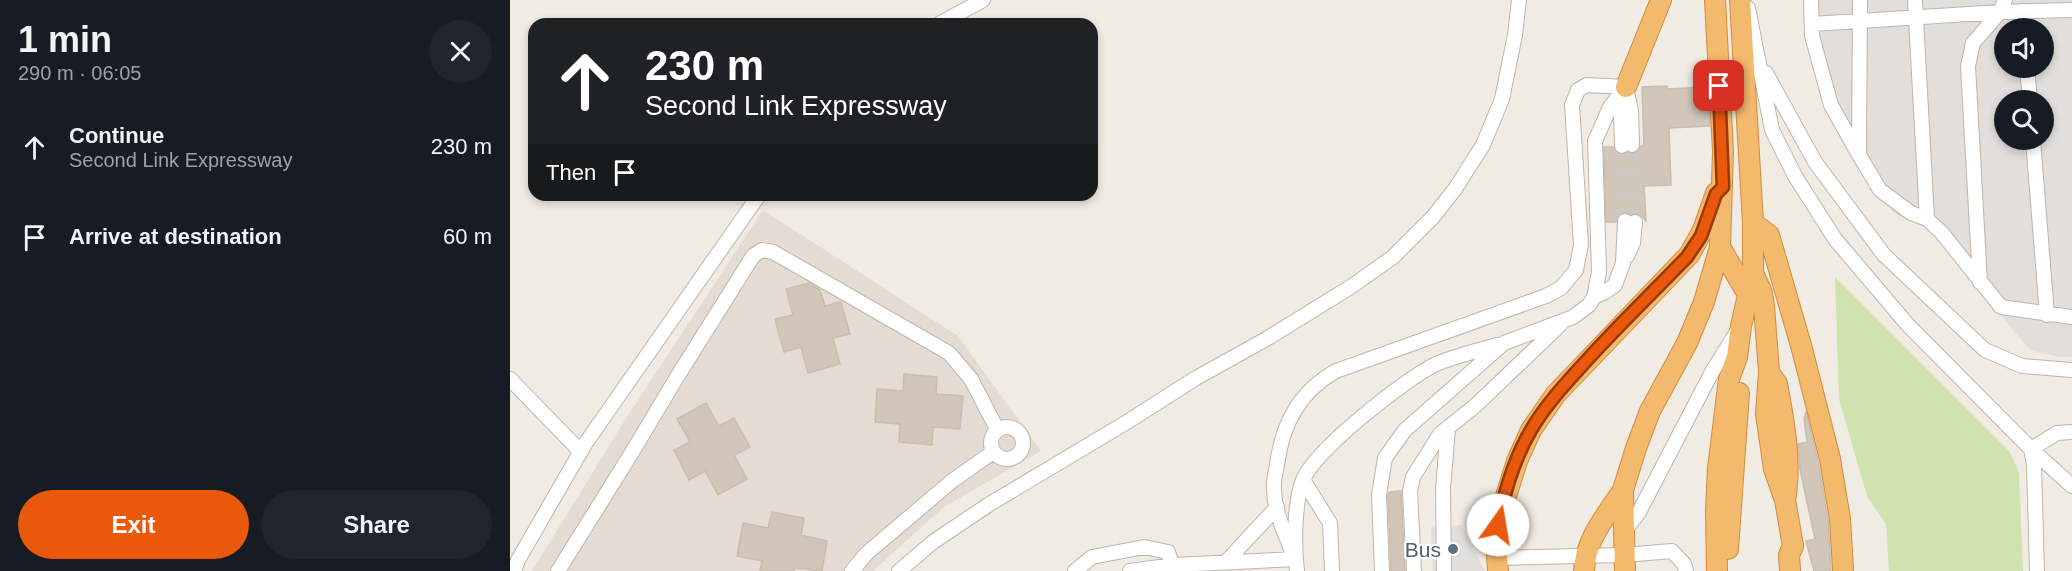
<!DOCTYPE html>
<html lang="en">
<head>
<meta charset="utf-8">
<style>
  body { margin:0; font-family:Helvetica,sans-serif; background:#20242c; color:#f1f3f6; height:100vh; display:flex; flex-direction:column; font-size:22px; white-space:nowrap }
  * { box-sizing:border-box; margin:0 }
  p { font-size:20px; color:#9ea1a6 }
  .icon { flex:none; width:33px; height:33px; fill:none; stroke:currentColor; stroke-width:2; stroke-linecap:round; stroke-linejoin:round }
  .map { position:relative; flex:1; overflow:hidden }
  .panel { display:flex; flex-direction:column; background:#171b24; width:510px }
  .panel>* { flex:none }
  .guide { position:absolute; left:18px; top:18px; width:570px; height:183px; border-radius:18px; box-shadow:0 3px 9px #0003; background:#202124; color:#fff; overflow:hidden }
  .tools { position:absolute; left:1484px; top:18px; display:grid; gap:12px }
  .tools a { display:grid; place-items:center; width:60px; height:60px; border-radius:50%; background:#171b24; box-shadow:0 3px 9px #0003; font-size:30px }
  .pin { position:absolute; display:grid; place-items:center; width:51px; height:51px; color:#fff; margin:-26px; border-radius:12px; box-shadow:0 3px 9px #0006 }
  .me { position:absolute; width:66px; margin:-33px; rotate:13deg; stroke-linejoin:round; filter:drop-shadow(0 0 4px #0008) }
  .turn { display:flex; align-items:center; gap:21px; height:126px; padding:0 18px; font-size:27px }
  .turn .icon { width:78px; height:78px; stroke-width:2.5 }
  .turn b { display:block; font-size:42px; line-height:51px }
  .then { display:flex; align-items:center; height:57px; padding:0 18px; background:#0003; gap:12px; font-size:22px }
  .round { display:grid; place-items:center; flex:none; width:63px; height:63px; border-radius:32px; background:#20242c }
  .headline { display:flex; align-items:center; justify-content:space-between; height:102px; padding:0 18px }
  h1 { font-size:36px; font-weight:700; line-height:45px }
  .cta { display:flex; gap:12px; margin-top:auto; padding:12px 18px }
  .cta a { flex:1; height:69px; border-radius:36px; background:#ea580c; color:#fff; font-size:24px; font-weight:700; line-height:69px; text-align:center }
  .cta a+a { background:#20242c; color:#f1f3f6 }
  ul { padding:0; list-style:none }
  li { display:flex; align-items:center; gap:18px; height:90px; padding:0 18px }
  li div { flex:1 }
  li b { display:block; font-size:22px }
  li em { font-style:normal }
  main { display:flex; flex:1; min-height:0 }
  .map>svg:first-child { display:block }
  .residential { fill:#e4dcd2 }
  .green { fill:#d0e2ae }
  .parking { fill:#e1dedc; fill-rule:evenodd }
  .building { fill:#d1c6ba; stroke:#cbbdae; stroke-width:1.5 }
  .lines { fill:none; stroke-linecap:round; stroke-linejoin:round }
  .minor-tunnel { stroke:#cdc8c0; stroke-width:14; stroke-dasharray:14 7; stroke-linecap:butt }
  .minor-casing { stroke:#beb5aa; stroke-width:16 }
  .highway-casing { stroke:#d18c3d; stroke-width:22 }
  .minor { stroke:#fff; stroke-width:14 }
  .highway { stroke:#f3b96c; stroke-width:20 }
  .route-casing { stroke:#983908; stroke-width:15 }
  .route { stroke:#ea580c; stroke-width:10 }
  .service-dot { fill:#5c6f8a; stroke:#fff; stroke-width:2 }
  .labels { text-anchor:middle; dominant-baseline:central; stroke-width:4.5; stroke-linejoin:round; paint-order:stroke }
  .service-label { font-size:21px; fill:#4e5e75; stroke:#fff; text-anchor:end }
</style>
</head>
<body>
<main>
<section class="panel">
<div class="headline"><div><h1>1 min</h1><p>290 m · 06:05</p></div><a class="round"><svg class="icon" aria-label="close" viewBox="0 0 24 24"><path d="M6 6l12 12M18 6L6 18"/></svg></a></div>
<ul>
<li><svg class="icon" aria-label="ahead" viewBox="0 0 24 24"><path d="M12 20V5M6 11l6-6 6 6"/></svg><div><b>Continue</b><p>Second Link Expressway</p></div><em>230 m</em></li>
<li><svg class="icon" aria-label="arrive" viewBox="0 0 24 24"><path d="M6 21V4h12l-3 4 3 4H6"/></svg><div><b>Arrive at destination</b></div><em>60 m</em></li>
</ul>
<div class="cta"><a>Exit</a><a>Share</a></div>
</section>
<div class="map">
<svg width="1562" height="571" viewBox="0 0 1562 571">
  <rect width="100%" height="100%" fill="#f0ebe3"/>
  <path class="residential" d="M253,210L448,336L531,451L434,507L363,571H22L115,420Z"/>
  <path class="green" d="M1325,277L1500,452L1509,473L1513,571H1379L1376,524L1357,496L1329,399Z"/>
  <path class="parking" d="M1294,0H1562V357H1550L1520,350L1417,227L1387,215L1364,191L1326,126L1302,68L1294,18ZM1494,28H1533V68H1494ZM1494,100H1533V140H1494Z
    M951,525L975,571H923L921,527Z"/>
  <path class="building" d="M1157,86V89L1198,87L1200,126L1159,128L1161,185L1134,186L1136,221L1130,214L1115,212L1108,216L1106,222H1096L1094,147H1103L1107,154L1113,155L1126,153L1131,146H1134L1132,87Z
    M299,283L310,290L315,306L331,302L340,334L323,338L330,364L298,373L291,347L274,352L265,319L283,315L276,289Z
    M394,374L427,377L426,394L453,396L450,429L423,427L422,445L389,442L390,424L365,422L367,389L393,391Z
    M196,403L209,426L224,418L240,447L224,455L237,479L208,495L195,471L179,480L164,450L180,442L167,419Z
    M1296,412L1308,461L1318,520L1321,571H1304L1296,541L1305,539L1290,470L1288,444L1297,442L1294,418Z
    M891,491L895,571H881L878,496L879,492Z
    M262,512L294,518L291,535L317,541L312,571L285,568L284,571H250L252,561L227,556L233,523L258,528Z"/>
  <g class="lines">
    <path class="minor-tunnel" d="M1122,145L1125,222
      M1112,146L1115,221"/>
    <g class="minor-casing">
      <path id="minor" d="M1301,0L1302,36L1321,105L1349,155L1370,190L1401,213L1417,219L1432,233L1491,307L1562,317
        M1405,0L1417,219
        M1238,8L1262,130L1285,176L1325,239L1397,324L1521,449L1562,486
        M1513,11L1514,28
        M429,24L473,0
        M1302,24L1490,12L1562,10
        M1517,68L1520,100
        M1256,73L1305,162L1374,255L1475,350L1512,366L1562,370
        M1117,92L1121,111L1122,145
        M1523,140L1537,315
        M1112,146L1111,112L1116,89
        M1349,153L1350,0
        M1117,256L1123,243L1125,222
        M1470,282L1458,66L1463,43L1490,12L1495,0
        M1084,297L1089,272L1085,141L1100,107L1116,87
        M0,379L71,452
        M481 443a16 16 0 1 1 32 0a16 16 0 1 1-32 0Z
        M1521,449L1524,465L1527,571
        M1521,449L1547,433L1562,432
        M793,480L820,523L822,571
        M1114,532L1129,512L1202,372L1228,330
        M987,558L1114,555L1162,551L1174,564L1176,571
        M716,562L767,507
        M4,571L8,560L75,444L249,195
        M48,571L121,454L167,377L243,256L252,250L263,252L439,353L461,379L487,429
        M342,571L357,553L442,481L483,452
        M389,571L423,542L478,505L617,422L686,378L758,338L842,286L883,257L923,217L945,189L973,145L992,99L1005,35L1009,0
        M565,571L582,557L634,547L658,552L664,571
        M620,571L664,565L785,559C776,536 764,512 764,488C763,480 766,472 767,465C772,424 790,391 826,371L1036,296L1051,288L1066,270L1071,245L1062,105L1068,90L1077,85L1116,87
        M787,571C784,547 784,503 793,480C805,450 895,379 926,364C945,356 967,351 987,345
        M872,571L869,495L875,458L895,430L994,343L1063,317L1079,305L1084,297L1095,292L1105,285L1113,263L1115,221
        M904,571L900,491L903,477L930,434L965,406L1050,325
        M934,571L933,489L938,428"/>
    </g>
    <g class="highway-casing">
      <path id="highway" d="M1116,87L1151,0
        M1243,223L1259,235L1292,349L1320,459L1330,519L1333,569
        M1210,247L1237,293
        M1243,273L1252,293L1254,306L1259,372L1256,414L1264,469L1275,500L1283,546L1279,555L1280,570
        M1262,377L1267,384C1274,422 1281,457 1276,495
        M1218,549L1229,393
        M988,571L986,540L991,512L1007,461L1021,430L1046,394L1179,255L1193,230L1206,193
        M1074,571C1075,540 1096,516 1113,490
        M1115,571L1113,490L1126,448L1140,411L1177,343L1194,302L1210,247L1213,151L1205,0
        M1207,571L1206,512L1208,468L1219,379L1227,357L1231,326L1243,273V223L1230,0"/>
    </g>
    <use href="#minor" class="minor"/>
    <use href="#highway" class="highway"/>
  </g>
  <g class="lines">
    <g class="route-casing">
      <path id="route" d="M988,525C994,493 1004,459 1021,430C1036,404 1057,382 1078,359C1110,324 1144,291 1177,257L1191,236L1206,194L1213,187L1209,86"/>
    </g>
    <use href="#route" class="route"/>
  </g>
  <circle class="service-dot" cx="943" cy="549" r="6"/>
  <g class="labels">
    <g class="service-label">
      <text x="931" y="549">Bus</text>
    </g>
  </g>
</svg>
<div class="tools">
<a><svg class="icon" aria-label="sound" viewBox="0 0 24 24"><path d="M4 9h4l5-4v14l-5-4H4zM17 9q2 3 0 6"/></svg></a>
<a><svg class="icon" aria-label="search" viewBox="0 0 24 24"><circle cx="10" cy="10" r="6"/><path d="M15 15l6 6"/></svg></a>
</div>
<div class="pin" style="left:1209px;top:86px;background:#d93025"><svg class="icon" aria-label="arrive" viewBox="0 0 24 24"><path d="M6 21V4h12l-3 4 3 4H6"/></svg></div>
<svg class="me" style="left:988px;top:525px" viewBox="-20 -20 40 40"><circle r="19" fill="#fff"/><path d="M0-13L10 11 0 6-10 11z" fill="#ea580c"/></svg>
<div class="guide">
<div class="turn"><svg class="icon" aria-label="ahead" viewBox="0 0 24 24"><path d="M12 20V5M6 11l6-6 6 6"/></svg><div><b>230 m</b>Second Link Expressway</div></div>
<div class="then">Then<svg class="icon" aria-label="arrive" viewBox="0 0 24 24"><path d="M6 21V4h12l-3 4 3 4H6"/></svg></div>
</div>
</div>
</main>
</body>
</html>
